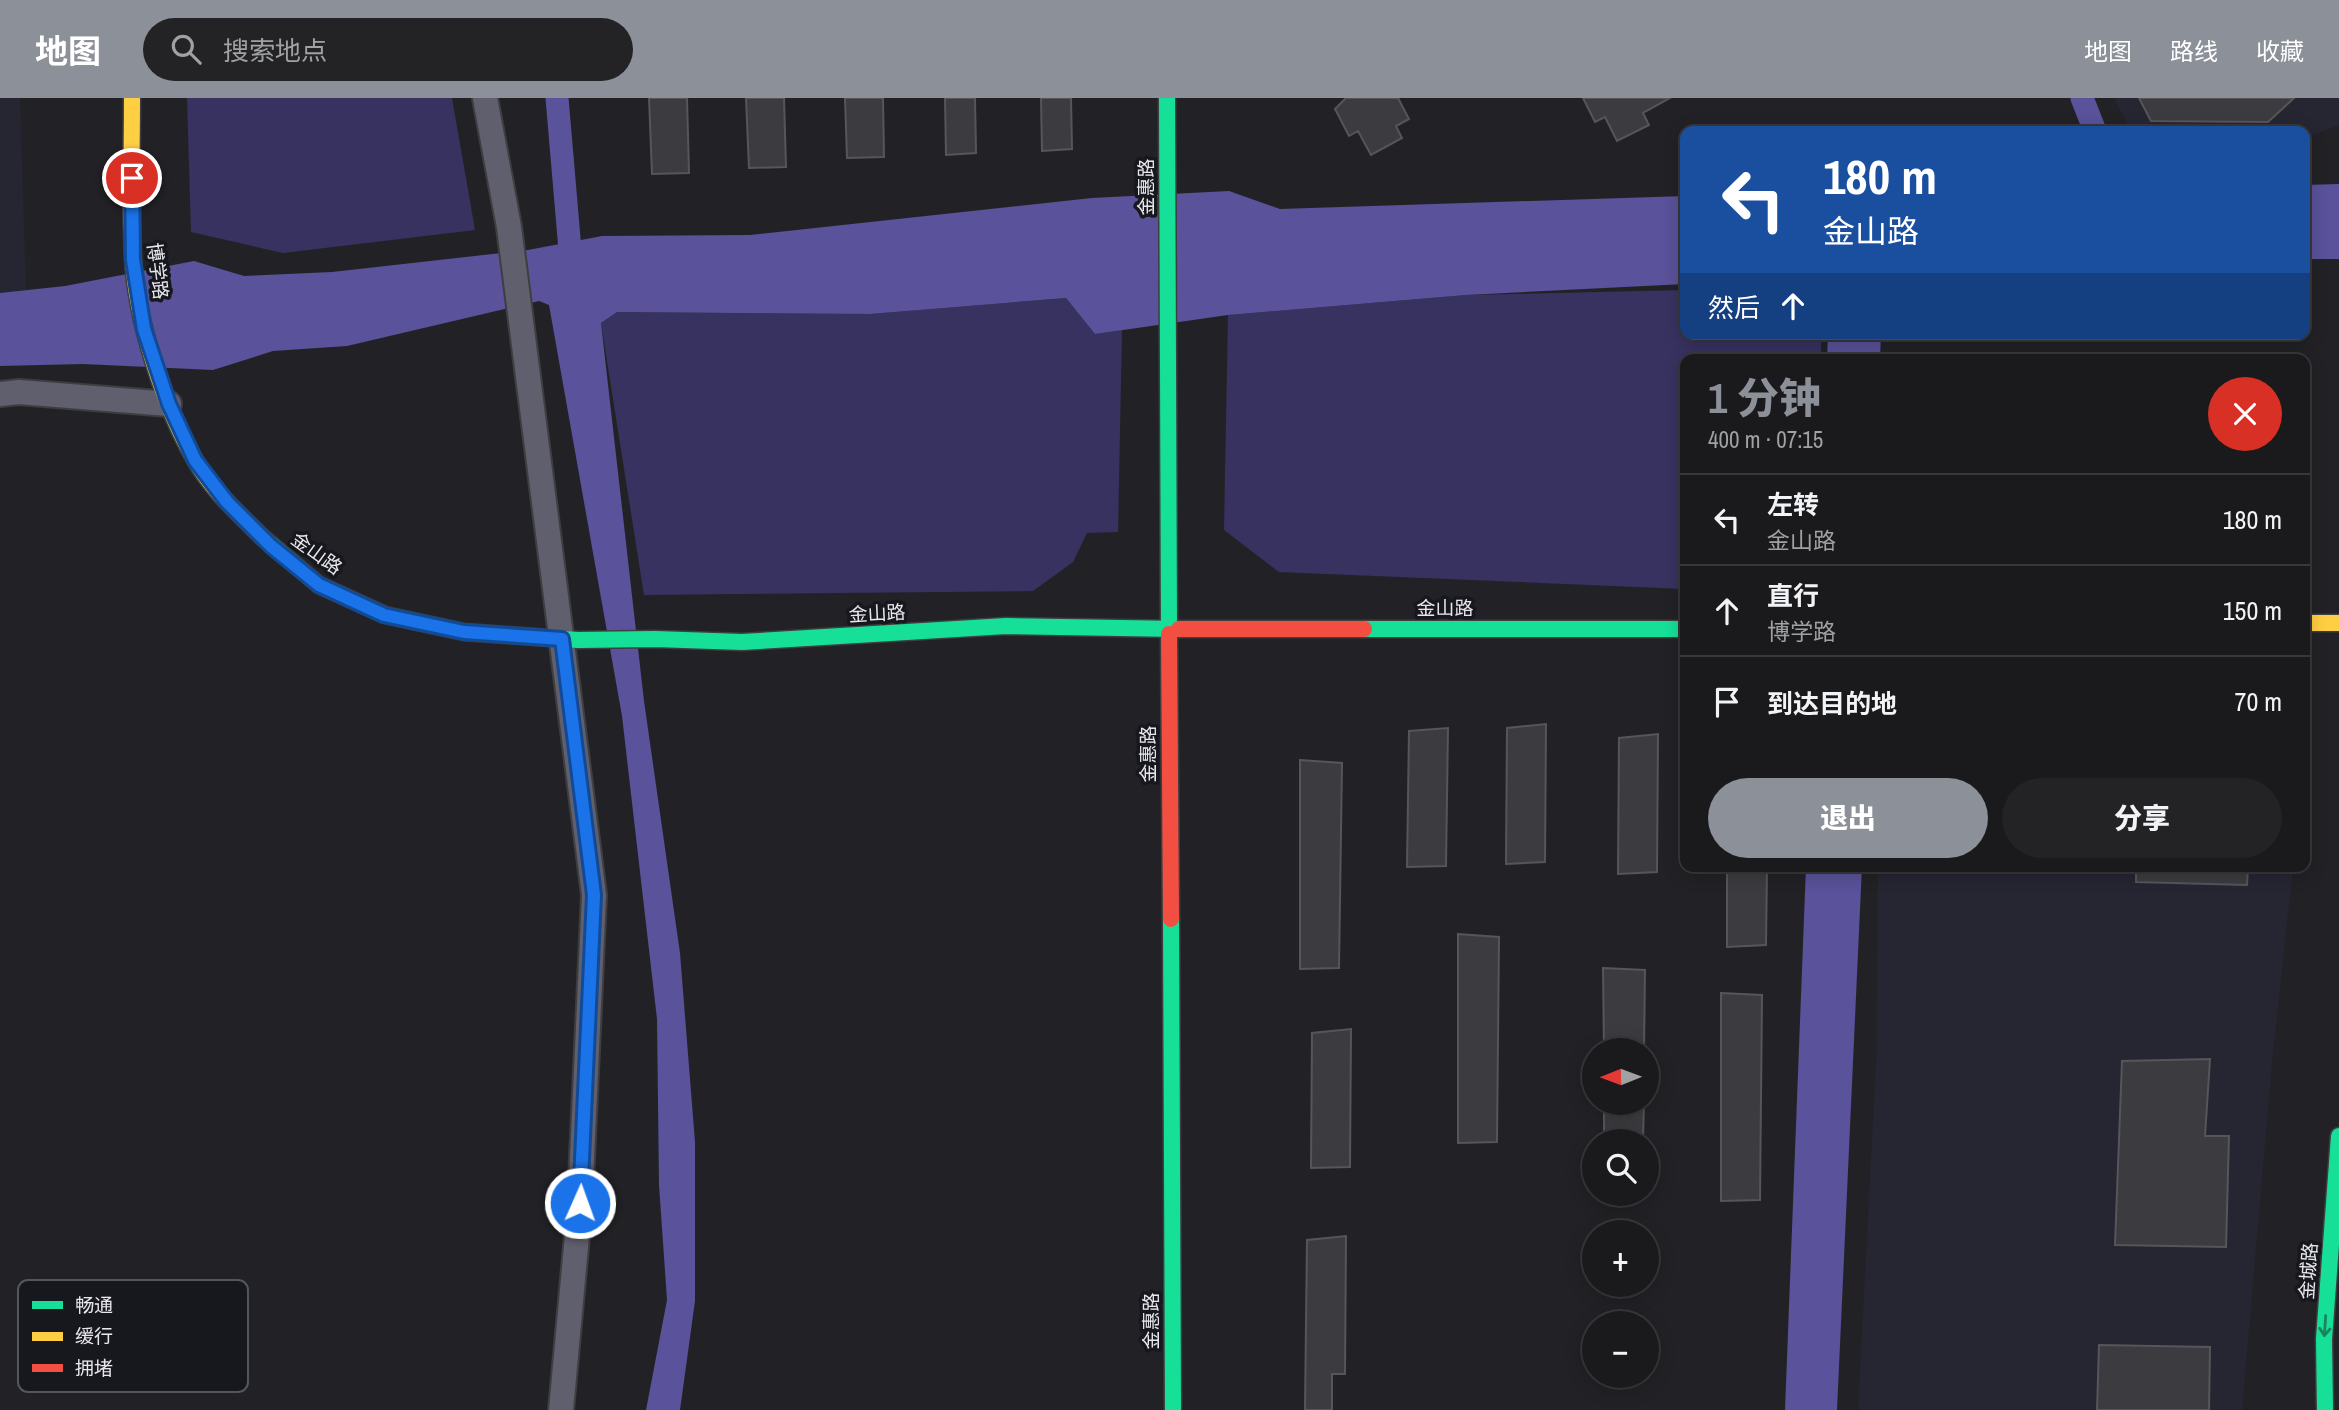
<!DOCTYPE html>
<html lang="zh">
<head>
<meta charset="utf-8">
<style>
  body { margin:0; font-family:"Archivo Narrow","Noto Sans SC",sans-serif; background:#232325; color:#f1f3f6; height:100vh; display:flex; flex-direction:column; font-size:26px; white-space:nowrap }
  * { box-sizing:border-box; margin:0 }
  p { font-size:23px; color:#9fa1a3 }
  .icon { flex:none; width:38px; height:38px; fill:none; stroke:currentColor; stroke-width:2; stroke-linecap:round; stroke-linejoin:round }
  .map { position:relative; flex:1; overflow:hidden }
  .panel { position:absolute; left:1680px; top:256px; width:630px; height:518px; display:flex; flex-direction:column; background:#1a1a1c; border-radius:14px; box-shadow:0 4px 18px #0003,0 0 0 2px #38383b }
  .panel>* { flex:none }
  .top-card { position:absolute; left:1680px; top:28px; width:630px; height:214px; border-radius:14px; box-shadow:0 4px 18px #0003,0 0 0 2px #38383b; background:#1a4fa0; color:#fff; overflow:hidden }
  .needle { width:46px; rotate:269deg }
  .controls { position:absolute; left:1582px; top:940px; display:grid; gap:14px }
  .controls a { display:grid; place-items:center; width:77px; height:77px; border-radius:50%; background:#1a1a1c; box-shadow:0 4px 18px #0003,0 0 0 2px #38383b; font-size:35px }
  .pin { position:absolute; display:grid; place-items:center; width:60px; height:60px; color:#fff; margin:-30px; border:4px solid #fff; border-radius:50%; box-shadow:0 2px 7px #0007 }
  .me { position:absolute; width:77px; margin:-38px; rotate:2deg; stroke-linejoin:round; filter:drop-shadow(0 0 5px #0008) }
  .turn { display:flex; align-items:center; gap:24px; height:147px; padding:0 28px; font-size:32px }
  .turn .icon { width:91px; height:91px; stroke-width:2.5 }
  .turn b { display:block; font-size:49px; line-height:60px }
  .then { display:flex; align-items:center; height:66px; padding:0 28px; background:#0003; gap:14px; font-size:26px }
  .round { display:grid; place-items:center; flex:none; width:74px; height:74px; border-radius:37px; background:#232325 }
  .overview { display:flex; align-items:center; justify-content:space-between; height:119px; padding:0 28px }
  h1 { font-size:42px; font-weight:800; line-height:52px; color:#8c9099 }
  .button { display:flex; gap:14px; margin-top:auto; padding:14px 28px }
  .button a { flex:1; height:80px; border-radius:42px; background:#8c9099; color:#fff; font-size:28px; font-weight:800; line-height:80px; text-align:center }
  .button a+a { background:#232325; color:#f1f3f6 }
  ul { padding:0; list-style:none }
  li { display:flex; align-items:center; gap:21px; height:91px; padding:0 28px; border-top:2px solid #38383b }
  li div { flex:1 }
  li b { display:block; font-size:26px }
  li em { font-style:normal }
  header { display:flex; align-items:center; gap:42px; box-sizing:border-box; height:98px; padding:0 35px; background:#8c9099; color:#fff }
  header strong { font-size:33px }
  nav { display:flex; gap:38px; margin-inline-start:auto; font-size:24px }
  .search { width:490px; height:63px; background:#232325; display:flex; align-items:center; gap:18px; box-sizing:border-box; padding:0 24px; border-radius:38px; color:#9fa1a3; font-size:26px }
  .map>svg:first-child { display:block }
  .built { fill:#262633 }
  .green { fill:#383260 }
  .water { fill:#5a529a }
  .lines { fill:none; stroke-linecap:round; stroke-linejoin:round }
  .canal { stroke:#5a529a; stroke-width:23 }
  .building { fill:#3c3c40; stroke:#56565a; stroke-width:2 }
  .street-casing { stroke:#3e3e41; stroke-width:28 }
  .fast-casing { stroke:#3e3e41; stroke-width:19 }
  .slow-casing { stroke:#3e3e41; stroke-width:19 }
  .jam-casing { stroke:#3e3e41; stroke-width:19 }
  .street { stroke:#605f6e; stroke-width:24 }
  .fast { stroke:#16e098; stroke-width:16 }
  .slow { stroke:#ffcf43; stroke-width:16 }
  .jam { stroke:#f24e42; stroke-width:16 }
  .oneway { stroke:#168661 }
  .route-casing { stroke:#114b97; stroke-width:18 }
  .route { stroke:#1a73e8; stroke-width:12 }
  .labels { text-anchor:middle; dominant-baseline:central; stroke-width:7; stroke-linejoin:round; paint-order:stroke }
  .street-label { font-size:19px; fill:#e7e7ec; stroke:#17171e }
  .key { fill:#17171e; stroke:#55555c; stroke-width:2 }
  .key-label { font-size:19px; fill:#e7e7ec }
</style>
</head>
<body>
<header>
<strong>地图</strong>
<div class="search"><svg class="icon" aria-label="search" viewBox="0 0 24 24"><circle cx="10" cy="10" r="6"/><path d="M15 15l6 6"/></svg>搜索地点</div>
<nav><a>地图</a><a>路线</a><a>收藏</a></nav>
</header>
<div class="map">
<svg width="2339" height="1312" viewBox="0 0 2339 1312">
  <rect width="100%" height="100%" fill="#222226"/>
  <path class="built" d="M0,0H20L26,192L0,195Z
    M2114,0H2339V27L2305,40V33H2131Z
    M1878,768H2293L2272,965L2242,1312H1858L1877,948Z"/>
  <path class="green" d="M187,0H452L475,132L283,155L191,134Z
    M1685,192V236H1821V261H1685V491L1279,474L1224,432L1228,217L1466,197Z
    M1066,200L1095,236L1122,232L1118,434L1087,435L1073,464L1033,493L644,497L601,225L617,214L870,216Z"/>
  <path class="water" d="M2339,86V161H2305V87Z
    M1229,93L1280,111L1685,98V186L1466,197L1228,217L1095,236L1066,200L870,216L617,214L601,225L644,603L680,855L695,1044V1203L680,1312H646L667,1202L659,1087L657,921L622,618L549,207L539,203L347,248L273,253L213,272L83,266L0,268V195L65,188L194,163L244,178L332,174L528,152L602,138L750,137L1092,100Z
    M1828,236H1881L1880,261H1827Z
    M1806,768H1862L1837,1312H1785Z"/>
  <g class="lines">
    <path class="canal" d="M557,0L572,175
      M2082,0L2095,33"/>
  </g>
  <path class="building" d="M649,0H687L689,75L652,76Z
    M746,0H784L786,69L749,70Z
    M845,0H883L884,59L847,60Z
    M945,0H975L976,55L946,57Z
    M1041,0H1071L1072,51L1042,53Z
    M1346,0H1398L1409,21L1396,28L1402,40L1371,57L1358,33L1349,38L1335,11Z
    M1583,0H1670L1643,15L1649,27L1617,43L1605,19L1595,24Z
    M2139,0H2294L2268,24L2151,23Z
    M1546,626L1545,764L1506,766L1507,630Z
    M1448,630L1446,768L1407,769L1409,633Z
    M1658,636L1657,774L1618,776L1619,640Z
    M1300,662L1342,665L1339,870L1300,871Z
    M1727,768H1767L1766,847L1727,849Z
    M2136,768H2248L2247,787L2136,784Z
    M1458,836L1499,839L1497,1044L1458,1045Z
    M1603,870L1645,872L1644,952H1604Z
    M1721,895L1762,897L1760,1102L1721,1103Z
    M1351,931L1350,1069L1311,1070L1312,935Z
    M2210,961L2205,1038H2229L2226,1149L2115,1147L2122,963Z
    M1604,1004H1644L1643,1043H1604Z
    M1346,1138L1345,1276H1332V1312H1305L1307,1142Z
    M2099,1247L2210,1249L2209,1312H2097Z"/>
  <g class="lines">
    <g class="street-casing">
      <path id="street" d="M485,0L509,129L594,797L580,1105L561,1312
        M0,296L19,294L169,306"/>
    </g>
    <g class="fast-casing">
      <path id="fast" d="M1167,0L1169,536
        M261,438L319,487L385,517L464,534L578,542L655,541L742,544L1006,528L1179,531
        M1364,531H1685
        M1171,821L1173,1312
        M2325,1312L2324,1241L2339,1038"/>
    </g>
    <g class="slow-casing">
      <path id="slow" d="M132,0C132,53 130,107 133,160C136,221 164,309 195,362C211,391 238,415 261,438
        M2305,525H2339"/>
    </g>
    <g class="jam-casing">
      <path id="jam" d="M1179,531H1364
        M1169,536L1171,821"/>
    </g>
    <use href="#street" class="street"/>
    <use href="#fast" class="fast"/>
    <use href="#slow" class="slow"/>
    <use href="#jam" class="jam"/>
  </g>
  <defs><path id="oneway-shaft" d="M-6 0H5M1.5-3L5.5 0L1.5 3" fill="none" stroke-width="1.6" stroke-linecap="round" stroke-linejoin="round" transform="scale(1.75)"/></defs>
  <use class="oneway" href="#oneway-shaft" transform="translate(2325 1228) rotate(94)"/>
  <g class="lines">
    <g class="route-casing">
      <path id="route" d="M132,80L133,162L144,231L169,306L195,362L227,404L271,448L319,487L384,517L464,534L562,541L594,797L580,1105"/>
    </g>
    <use href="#route" class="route"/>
  </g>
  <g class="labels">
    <g class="street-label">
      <text transform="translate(1146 89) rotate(-90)">金惠路</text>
      <text transform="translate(158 173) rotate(83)">博学路</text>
      <text transform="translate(317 455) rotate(36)">金山路</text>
      <text x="1445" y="510">金山路</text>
      <text transform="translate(877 515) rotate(-3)">金山路</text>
      <text transform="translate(1148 656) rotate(-90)">金惠路</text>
      <text transform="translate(2308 1173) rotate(-86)">金城路</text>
      <text transform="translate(1151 1223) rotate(-90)">金惠路</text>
    </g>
  </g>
  <rect x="18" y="1182" width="230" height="112" rx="10" class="key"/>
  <rect x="32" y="1203" width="31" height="8" fill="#16e098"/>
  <rect x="32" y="1234" width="31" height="9" fill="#ffcf43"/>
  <rect x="32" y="1266" width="31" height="8" fill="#f24e42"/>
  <g class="key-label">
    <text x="75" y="1214">畅通</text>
    <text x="75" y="1245">缓行</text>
    <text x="75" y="1277">拥堵</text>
  </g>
</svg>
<div class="controls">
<a><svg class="needle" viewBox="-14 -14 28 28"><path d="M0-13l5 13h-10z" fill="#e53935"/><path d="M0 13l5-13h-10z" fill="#9fa1a3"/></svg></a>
<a><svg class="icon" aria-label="search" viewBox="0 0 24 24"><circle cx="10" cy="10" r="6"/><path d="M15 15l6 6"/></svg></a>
<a>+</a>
<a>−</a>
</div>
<div class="pin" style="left:132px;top:80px;background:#d93025"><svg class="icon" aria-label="arrive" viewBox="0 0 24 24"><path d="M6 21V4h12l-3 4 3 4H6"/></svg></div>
<svg class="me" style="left:580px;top:1105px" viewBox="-20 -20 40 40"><circle r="17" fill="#1a73e8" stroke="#fff" stroke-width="3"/><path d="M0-11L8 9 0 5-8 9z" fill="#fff"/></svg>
<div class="top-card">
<div class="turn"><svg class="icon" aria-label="left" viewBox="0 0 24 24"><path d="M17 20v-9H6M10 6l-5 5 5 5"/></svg><div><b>180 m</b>金山路</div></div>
<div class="then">然后<svg class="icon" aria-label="ahead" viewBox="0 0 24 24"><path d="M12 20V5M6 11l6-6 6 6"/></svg></div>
</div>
<section class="panel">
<div class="overview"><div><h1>1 分钟</h1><p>400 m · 07:15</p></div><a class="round" style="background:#d93025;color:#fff"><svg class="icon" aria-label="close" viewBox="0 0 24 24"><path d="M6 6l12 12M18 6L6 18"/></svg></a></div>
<ul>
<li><svg class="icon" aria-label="left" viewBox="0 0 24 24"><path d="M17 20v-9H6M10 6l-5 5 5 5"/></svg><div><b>左转</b><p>金山路</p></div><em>180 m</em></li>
<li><svg class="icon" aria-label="ahead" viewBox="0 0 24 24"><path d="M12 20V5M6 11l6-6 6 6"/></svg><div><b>直行</b><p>博学路</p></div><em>150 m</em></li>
<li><svg class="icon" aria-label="arrive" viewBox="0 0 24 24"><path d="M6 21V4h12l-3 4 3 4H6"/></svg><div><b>到达目的地</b></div><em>70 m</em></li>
</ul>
<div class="button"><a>退出</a><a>分享</a></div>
</section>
</div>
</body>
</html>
